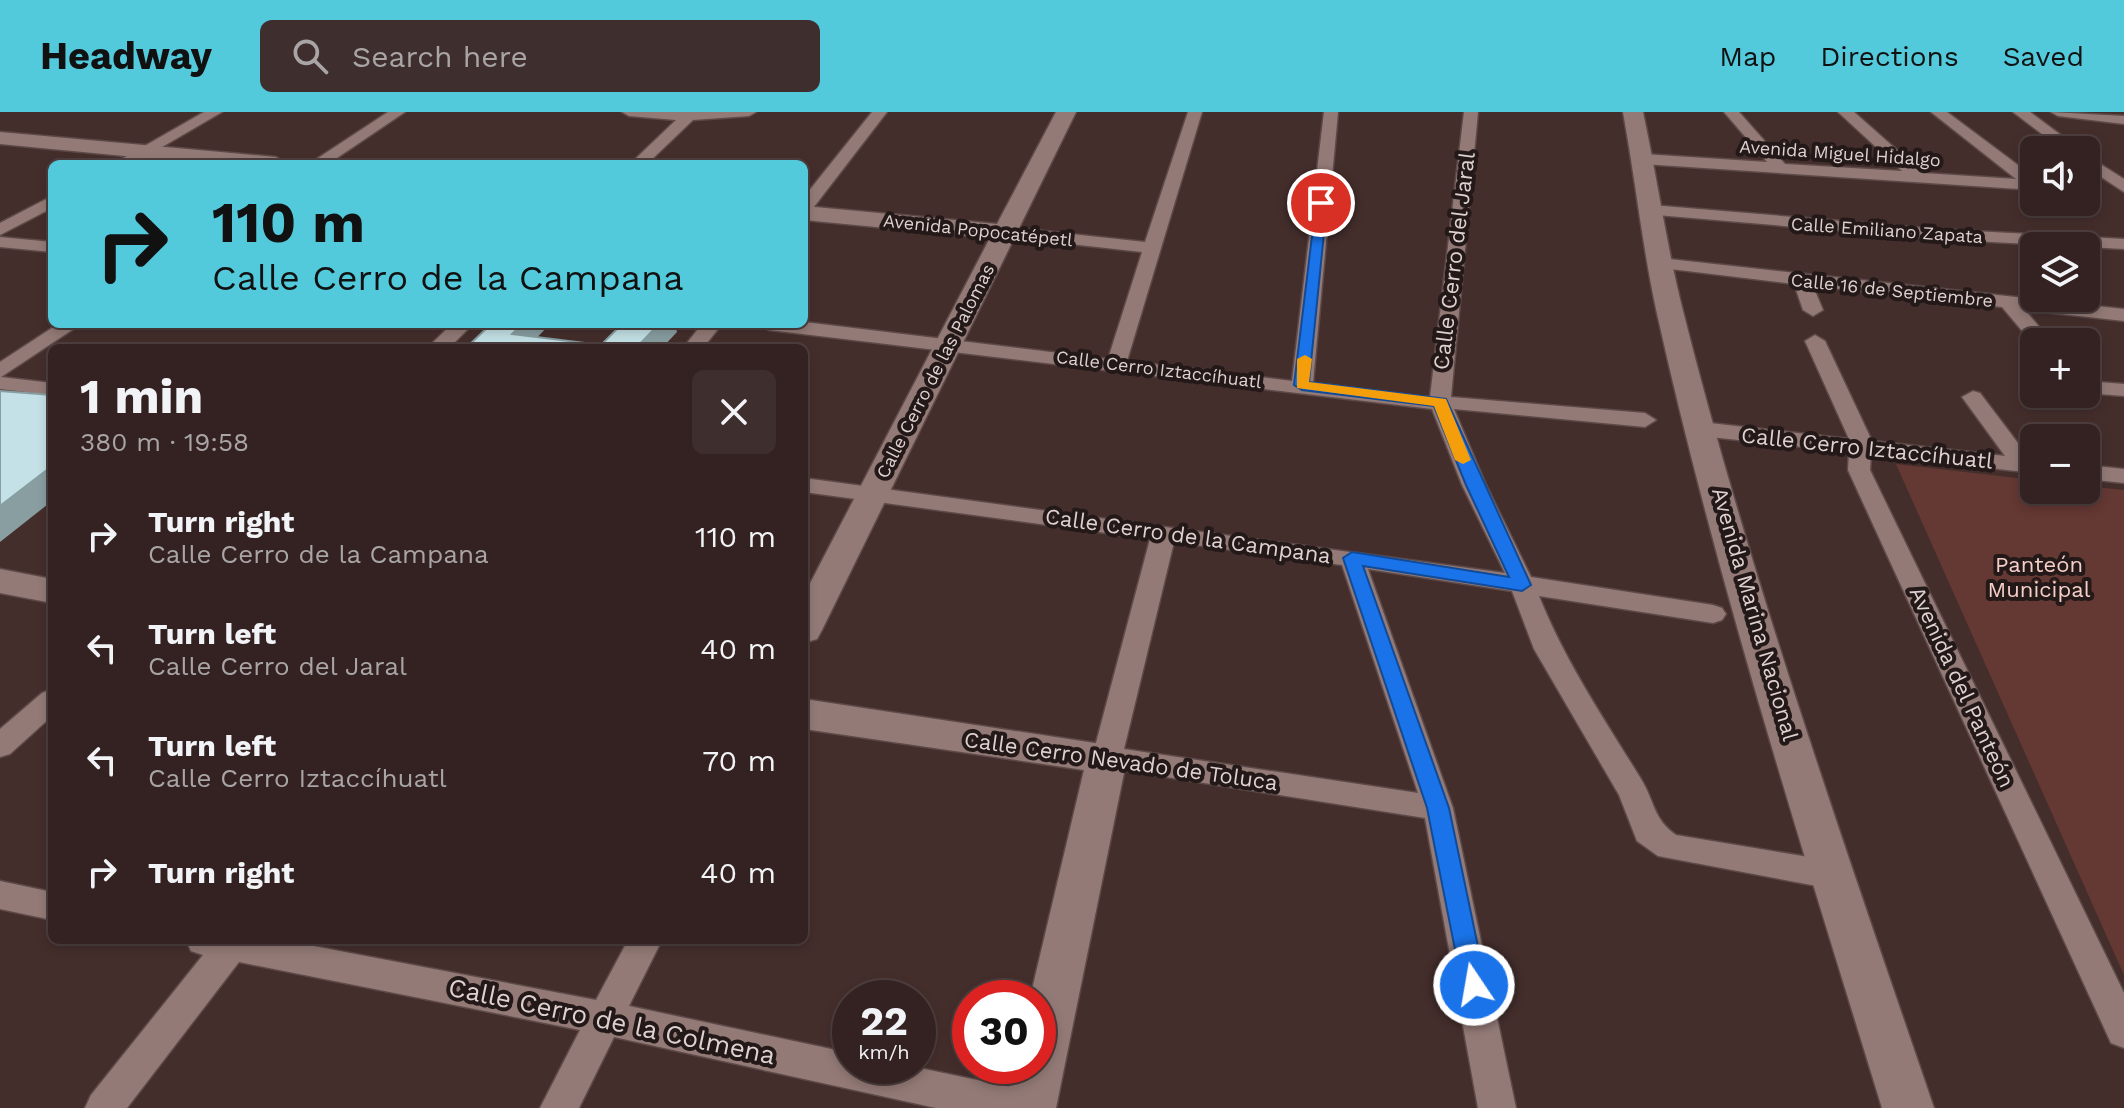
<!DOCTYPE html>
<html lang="en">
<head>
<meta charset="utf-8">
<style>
  body { margin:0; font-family:"Work Sans",sans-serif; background:#3e2f2e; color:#f1f3f6; height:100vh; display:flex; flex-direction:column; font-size:30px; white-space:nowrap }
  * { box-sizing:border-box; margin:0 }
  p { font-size:26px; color:#a9a4a5 }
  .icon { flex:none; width:44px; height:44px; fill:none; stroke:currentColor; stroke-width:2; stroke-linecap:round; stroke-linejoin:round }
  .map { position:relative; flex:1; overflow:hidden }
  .panel { position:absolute; left:48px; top:232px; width:760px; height:600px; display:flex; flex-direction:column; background:#332221; border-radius:12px; box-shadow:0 4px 12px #0003,0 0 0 2px #4e3f3f }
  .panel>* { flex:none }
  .guide { position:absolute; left:48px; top:48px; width:760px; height:168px; border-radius:12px; box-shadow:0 4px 12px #0003,0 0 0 2px #4e3f3f; background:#53cadc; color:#111; overflow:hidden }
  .buttons { position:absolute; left:2020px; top:24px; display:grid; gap:16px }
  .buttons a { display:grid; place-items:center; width:80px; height:80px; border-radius:12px; background:#332221; box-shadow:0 4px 12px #0003,0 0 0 2px #4e3f3f; font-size:40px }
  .speed { position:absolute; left:832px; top:868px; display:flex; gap:16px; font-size:40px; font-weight:700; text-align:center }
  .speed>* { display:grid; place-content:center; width:104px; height:104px; border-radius:50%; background:#332221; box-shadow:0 4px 12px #0003,0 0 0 2px #4e3f3f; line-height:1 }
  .speed small { font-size:20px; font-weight:400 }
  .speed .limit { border:12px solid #d22; background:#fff; color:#111 }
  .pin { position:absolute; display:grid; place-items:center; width:68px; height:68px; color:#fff; margin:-34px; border:4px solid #fff; border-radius:50%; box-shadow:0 2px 8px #0007 }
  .me { position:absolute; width:88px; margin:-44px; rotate:348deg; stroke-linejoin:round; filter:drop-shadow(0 0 6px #0008) }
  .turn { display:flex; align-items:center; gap:28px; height:168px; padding:0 32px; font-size:36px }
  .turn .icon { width:104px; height:104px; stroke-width:2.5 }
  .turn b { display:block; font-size:56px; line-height:68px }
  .round { display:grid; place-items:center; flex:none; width:84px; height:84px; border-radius:12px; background:#3e2f2e }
  .headline { display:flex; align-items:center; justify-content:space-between; height:136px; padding:0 32px }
  h1 { font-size:48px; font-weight:700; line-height:60px }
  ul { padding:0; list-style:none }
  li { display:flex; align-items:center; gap:24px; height:112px; padding:0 32px }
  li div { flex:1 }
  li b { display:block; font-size:30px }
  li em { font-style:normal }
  header { display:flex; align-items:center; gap:48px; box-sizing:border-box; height:112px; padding:0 40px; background:#53cadc; color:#111 }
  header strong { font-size:38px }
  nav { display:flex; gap:44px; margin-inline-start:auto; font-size:28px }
  .search { width:560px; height:72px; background:#3e2f2e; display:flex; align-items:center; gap:20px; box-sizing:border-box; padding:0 28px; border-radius:12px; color:#a9a4a5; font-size:30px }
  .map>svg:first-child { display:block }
  .green { fill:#643833 }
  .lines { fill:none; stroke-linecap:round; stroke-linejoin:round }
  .street-casing { stroke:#5d4a48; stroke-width:3 }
  .secondary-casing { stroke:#5d4a48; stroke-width:3 }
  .street { fill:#937a76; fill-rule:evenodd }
  .secondary { fill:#937a76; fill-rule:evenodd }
  .shaded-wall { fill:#889ea1 }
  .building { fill:#c3e1e6; stroke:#889ea1; stroke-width:2 }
  .route { fill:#1a73e8; stroke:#114b97; stroke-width:2 }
  .slow { fill:#f59e0b }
  .labels { text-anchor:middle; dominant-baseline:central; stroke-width:8; stroke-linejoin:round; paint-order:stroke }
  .far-street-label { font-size:18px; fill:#dfd1cf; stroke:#231918 }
  .street-label { font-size:22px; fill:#dfd1cf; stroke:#231918 }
  .park-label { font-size:22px; fill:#f6cdc7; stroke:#231918 }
  .near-street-label { font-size:26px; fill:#dfd1cf; stroke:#231918 }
</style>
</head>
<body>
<header>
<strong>Headway</strong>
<div class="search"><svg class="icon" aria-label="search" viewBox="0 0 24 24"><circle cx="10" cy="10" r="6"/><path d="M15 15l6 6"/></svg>Search here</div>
<nav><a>Map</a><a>Directions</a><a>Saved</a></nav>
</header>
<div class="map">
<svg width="2124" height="996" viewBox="0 0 2124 996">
  <rect width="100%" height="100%" fill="#442e2c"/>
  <path class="green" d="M1896,352L2034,368V378H2086V374L2124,378V863Z"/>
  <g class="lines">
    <g class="street-casing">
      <path id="street" d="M204,0H222L133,52H113Z
        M388,0H405L328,52H309Z
        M622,0H756L749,4L693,8L647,52H630L676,8L629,4Z
        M872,0H887L810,100L804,101V85Z
        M1188,0H1202L1127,249L1292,269L1324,0H1338L1313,271L1424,285H1430L1464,0H1478L1451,285L1645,301L1656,308L1645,315L1454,297L1486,373L1531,465L1713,493L1722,496L1726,502L1722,508L1713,511L1539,484C1565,549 1604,607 1641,667C1655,690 1653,707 1676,723L1833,749L1844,753L1849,763L1844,773L1833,777L1658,744L1637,729L1619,683L1534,537L1512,479L1368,457L1453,696L1516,996H1478L1425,706L1097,654L1092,646L1150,427L804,380V366L1505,461L1462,373L1432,297L769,218L759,212L804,210L1108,247L1142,140L1006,125L997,120L1006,115L1145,130ZM1174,430L1342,453L1418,681L1124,637Z
        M1724,0H1739L1785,52L1902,59L1838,0H1854L1923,61L2016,67L1931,0H1947L2034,65V78L1643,52L1635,47L1643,42L1767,50Z
        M2013,0H2030L2081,38H2063Z
        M2051,0L2124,4V12L2058,4Z
        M2086,43L2124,67V80L2086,55Z
        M52,84V96L0,123V111Z
        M1651,93L1936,117L2124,127V137L1936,127L1645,102L1643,98Z
        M0,125L52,130V140L0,135Z
        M1660,146L2124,197V209L2025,198L2052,230H2034V233L2002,195L1813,174L1823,198L1813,204L1803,198L1794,172L1654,155L1651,151Z
        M58,212H81L1,265L52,271V283L0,277V250Z
        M452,212H473L449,236H427Z
        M702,212H722L703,236H683Z
        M1815,223L1825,229L1872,329L2005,344L1962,285L1973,279L1980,281L2030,347H2034V361L1871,343L1870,358L2124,881V936L2111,931L1848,358L1849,340L1701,324L1690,317L1701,310L1849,327L1805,229Z
        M2086,269L2124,272V284L2086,281Z
        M2086,353L2124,357V371L2086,367Z
        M52,577V604L10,642L0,645V617L42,581Z
        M0,769L52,780V808L0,797Z
        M186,828H282L596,888L628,828H662L629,894L850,941V954H910L1020,977L1033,983L1039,996H936L614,925L579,996H540L580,918L239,850L127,996H85L91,983L203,843L191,839Z"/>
    </g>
    <g class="secondary-casing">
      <path id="secondary" d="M1056,0H1076L822,518L817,527L804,531V483L990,126L804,108V94L997,112Z
        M1623,0H1643C1657,65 1666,131 1682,195C1750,466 1844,732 1934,996H1882C1801,732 1716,467 1656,197C1642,132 1635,65 1623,0Z
        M0,20L276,45L287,52H207L0,32Z
        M0,457L52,467V491L0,481Z
        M804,587L1121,635L1127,646L1056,996H1004L1014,954H1038V886H1030L1084,658L804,617Z"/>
    </g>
    <use href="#street" class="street"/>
    <use href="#secondary" class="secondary"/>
  </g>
  <path class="shaded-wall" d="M522,212H550L527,236L512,222Z
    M659,212H675L677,220L662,236H636Z
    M52,354V389L0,430V394Z"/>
  <path class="building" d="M491,212H522L512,222L601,233L622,212H659L636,236H466Z
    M0,279L52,283V354L0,394Z"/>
  <path class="route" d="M1321,87L1327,91L1309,270L1446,287L1531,473L1522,479L1363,454L1449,696L1486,873L1483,880L1474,884L1466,880L1462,873L1427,696L1343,446L1352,440L1509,465L1466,373L1434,294L1302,278L1294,273L1316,91Z"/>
  <path class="slow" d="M1305,243L1312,247L1309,270L1446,287L1471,348L1463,352L1455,348L1434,294L1297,276V247Z"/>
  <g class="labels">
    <g class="far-street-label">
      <text transform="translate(1840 41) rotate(4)">Avenida Miguel Hidalgo</text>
      <text transform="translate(978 118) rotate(6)">Avenida Popocatépetl</text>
      <text transform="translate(1887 118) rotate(4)">Calle Emiliano Zapata</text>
      <text transform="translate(1892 178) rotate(6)">Calle 16 de Septiembre</text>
      <text transform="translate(1159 257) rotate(7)">Calle Cerro Iztaccíhuatl</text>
      <text transform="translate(935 259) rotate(-63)">Calle Cerro de las Palomas</text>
    </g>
    <g class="street-label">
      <text transform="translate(1454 149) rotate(-83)">Calle Cerro del Jaral</text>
      <text transform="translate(1867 336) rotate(6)">Calle Cerro Iztaccíhuatl</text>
      <text transform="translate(1188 424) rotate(8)">Calle Cerro de la Campana</text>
      <text transform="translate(1755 502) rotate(74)">Avenida Marina Nacional</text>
      <text transform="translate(1962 575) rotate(65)">Avenida del Panteón</text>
      <text transform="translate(1121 649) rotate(8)">Calle Cerro Nevado de Toluca</text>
    </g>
    <g class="park-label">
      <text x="2039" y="452">Panteón<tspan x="2039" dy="25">Municipal</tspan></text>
    </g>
    <g class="near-street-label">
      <text transform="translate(612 909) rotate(12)">Calle Cerro de la Colmena</text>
    </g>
  </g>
</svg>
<div class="buttons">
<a><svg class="icon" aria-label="sound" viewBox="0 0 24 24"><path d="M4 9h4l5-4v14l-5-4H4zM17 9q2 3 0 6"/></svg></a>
<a><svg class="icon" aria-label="layers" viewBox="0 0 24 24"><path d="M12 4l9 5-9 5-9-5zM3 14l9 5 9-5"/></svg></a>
<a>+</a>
<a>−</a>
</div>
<div class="speed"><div>22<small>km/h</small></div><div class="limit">30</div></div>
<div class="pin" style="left:1321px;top:91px;background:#d93025"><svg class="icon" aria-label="arrive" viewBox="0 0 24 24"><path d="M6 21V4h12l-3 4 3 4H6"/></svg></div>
<svg class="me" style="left:1474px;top:873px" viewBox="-20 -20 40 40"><circle r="17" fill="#1a73e8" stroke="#fff" stroke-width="3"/><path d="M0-11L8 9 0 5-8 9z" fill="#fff"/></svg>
<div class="guide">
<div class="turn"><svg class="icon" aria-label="right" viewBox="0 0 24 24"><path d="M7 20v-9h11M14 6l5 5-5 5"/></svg><div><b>110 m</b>Calle Cerro de la Campana</div></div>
</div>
<section class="panel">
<div class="headline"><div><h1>1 min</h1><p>380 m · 19:58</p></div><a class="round"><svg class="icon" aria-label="close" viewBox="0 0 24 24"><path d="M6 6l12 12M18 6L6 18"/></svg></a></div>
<ul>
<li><svg class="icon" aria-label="right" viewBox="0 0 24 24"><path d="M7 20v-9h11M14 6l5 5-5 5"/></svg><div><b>Turn right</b><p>Calle Cerro de la Campana</p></div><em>110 m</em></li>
<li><svg class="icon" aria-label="left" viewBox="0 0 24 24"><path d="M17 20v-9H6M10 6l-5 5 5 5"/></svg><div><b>Turn left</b><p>Calle Cerro del Jaral</p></div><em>40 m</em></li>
<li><svg class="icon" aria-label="left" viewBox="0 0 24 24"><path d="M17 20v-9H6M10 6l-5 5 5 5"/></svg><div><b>Turn left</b><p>Calle Cerro Iztaccíhuatl</p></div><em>70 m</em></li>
<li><svg class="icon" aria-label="right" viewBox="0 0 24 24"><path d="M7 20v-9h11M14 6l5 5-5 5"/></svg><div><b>Turn right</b></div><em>40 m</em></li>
</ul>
</section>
</div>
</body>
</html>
